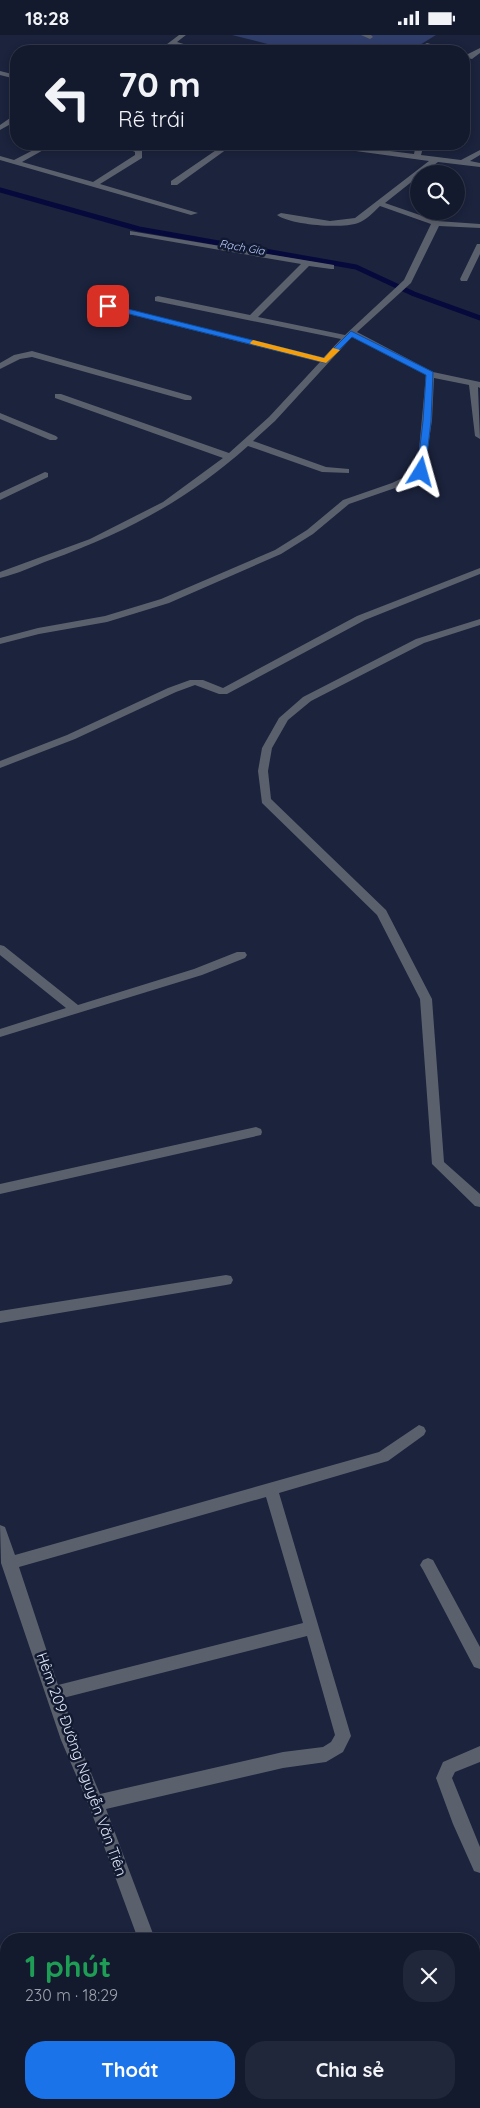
<!DOCTYPE html>
<html lang="vi">
<head>
<meta charset="utf-8">
<style>
  body { margin:0; font-family:Quicksand,sans-serif; background:#21273a; color:#f1f3f6; height:100vh; display:flex; flex-direction:column; font-size:19px; white-space:nowrap }
  * { box-sizing:border-box; margin:0 }
  p { font-size:16px; color:#9da1aa }
  .icon { flex:none; width:28px; height:28px; fill:none; stroke:currentColor; stroke-width:2; stroke-linecap:round; stroke-linejoin:round }
  .map { position:relative; flex:1; overflow:hidden }
  .panel { position:absolute; left:0px; top:1898px; width:480px; height:176px; display:flex; flex-direction:column; background:#141a2e; border-radius:20px 20px 0 0; box-shadow:0 2px 8px #0003,0 0 0 1px #33384a }
  .panel>* { flex:none }
  .top-card { position:absolute; left:10px; top:10px; width:460px; height:105px; border-radius:20px; box-shadow:0 2px 8px #0003,0 0 0 1px #33384a; background:#141a2e; color:#f1f3f6; overflow:hidden }
  .controls { position:absolute; left:410px; top:130px; display:grid; gap:10px }
  .controls a { display:grid; place-items:center; width:55px; height:55px; border-radius:50%; background:#141a2e; box-shadow:0 2px 8px #0003,0 0 0 1px #33384a; font-size:25px }
  .pin { position:absolute; display:grid; place-items:center; width:42px; height:42px; color:#fff; margin:-21px; border-radius:10px; box-shadow:0 2px 8px #0006 }
  .me { position:absolute; width:55px; margin:-28px; rotate:8deg; stroke-linejoin:round; filter:drop-shadow(0 0 4px #0008) }
  .turn { display:flex; align-items:center; gap:18px; height:105px; padding:0 25px; font-size:22px }
  .turn .icon { width:65px; height:65px; stroke-width:2.5 }
  .turn b { display:block; font-size:35px; line-height:42px }
  .round { display:grid; place-items:center; flex:none; width:52px; height:52px; border-radius:20px; background:#21273a }
  .headline { display:flex; align-items:center; justify-content:space-between; height:85px; padding:0 25px }
  h1 { font-size:30px; font-weight:700; line-height:38px; color:#1e9e55 }
  .cta { display:flex; gap:10px; margin-top:auto; padding:10px 25px }
  .cta a { flex:1; height:58px; border-radius:20px; background:#1a73e8; color:#fff; font-size:20px; font-weight:700; line-height:58px; text-align:center }
  .cta a+a { background:#21273a; color:#f1f3f6 }
  .status { display:flex; justify-content:space-between; align-items:center; height:35px; padding:0 25px; background:#141a2e; direction:ltr }
  .status svg { height:14px; fill:currentColor }
  .map>svg:first-child { display:block }
  .green { fill:#303e6c }
  .lines { fill:none; stroke-linecap:round; stroke-linejoin:round }
  .stream { stroke:#05093b; stroke-width:5 }
  .minor { fill:#5b606d; fill-rule:evenodd }
  .route { fill:#1a73e8; stroke:#114b97 }
  .slow { fill:#f59e0b }
  .labels { text-anchor:middle; dominant-baseline:central; stroke-width:5; stroke-linejoin:round; paint-order:stroke }
  .far-water-label { font-size:11px; font-style:italic; fill:#b6c9fb; stroke:#121a32 }
  .near-street-label { font-size:15px; fill:#dfe6f7; stroke:#121a32 }
</style>
</head>
<body>
<div class="status"><b>18:28</b><svg viewBox="0 0 49 12"><path d="M0 12V9h3v3zM5 12V6h3v6zM10 12V3h3v9zM15 12V0h3v12zM26 1h20v11H26zM47 4h2v5h-2z"/></svg></div>
<div class="map">
<svg width="480" height="2073" viewBox="0 0 480 2073">
  <rect width="100%" height="100%" fill="#1b233d"/>
  <path class="green" d="M232,0H436L410,16H295Z"/>
  <g class="lines">
    <path class="stream" d="M0,155L139,194L356,232L414,259L480,283"/>
    <path class="minor" d="M179,0H186L177,7L207,16H196L173,11L165,16H158Z
      M361,0H371L373,2L370,4Z
      M427,8L452,15L454,16H443L428,12L421,16H412Z
      M480,13V18L472,24L464,22V18L468,19Z
      M0,36L16,40V44L0,40Z
      M13,81H16V86L0,95V90Z
      M45,109H54L22,127L93,147L135,120V117L118,109H128L142,114V123L100,149L198,178L191,180L0,125V121L14,125Z
      M225,109H234L177,150H171V146Z
      M315,109H334L414,119L416,109H424L421,120L461,125L480,115V120L470,126L480,128V132L438,127L422,139H419V141L385,168L437,186L480,189V193L439,191L411,248L357,297L433,337L480,347V353L478,352L480,404L475,401L469,350L434,343L432,385L424,439L398,452L349,469L313,499L281,519L169,568L107,587L39,599L0,609V603L38,593L105,581L161,564L275,515L307,495L343,465L392,448L417,436L426,340L352,302L275,386L253,406L326,432L349,434V438L322,437L248,411C189,464 125,498 50,525C34,531 17,539 0,543V537L90,504L163,467L223,423L55,363V359H61L229,418L269,382L320,327L105,273V269L323,323L341,304L155,266V262L158,261L250,280L301,229L133,200H130V196L334,230V234H331L309,231L258,282L345,300L404,245L431,189L380,171C374,177 366,185 358,188C341,194 291,190 277,180L281,178L330,186L355,183L429,126L319,111Z
      M477,209H480V219L467,246H461L460,244Z
      M32,316L191,361L192,363L191,365H185L32,322L20,324L0,334V328L14,320Z
      M0,378L56,401L58,403L56,405H50L0,384Z
      M45,437L48,438V442L0,465V458Z
      M480,533V539L365,585L227,659H219L195,650L176,657L75,704L0,733V726L67,700L168,653L190,645H203L223,653L357,581Z
      M480,584V590L424,608L311,666L288,685L272,713L268,736L271,764L386,875L432,964L444,1127L480,1159V1172L475,1171L432,1129L420,964L377,880L262,768L258,736L262,713L279,683L303,662L416,604Z
      M0,910L4,911L78,970L194,934L237,917H245L247,920L245,923L202,940L0,1002V994L66,973L0,920Z
      M256,1092L261,1094L262,1097L261,1100L0,1159V1149Z
      M226,1240L231,1241L233,1245L231,1249L226,1250L0,1288V1276Z
      M419,1390L424,1392L426,1396L424,1400L388,1426L279,1458L351,1701L343,1717L326,1727L283,1733L106,1774L155,1904H138L88,1768L61,1705L1,1528L0,1490L5,1492L15,1520L379,1417ZM266,1462L303,1588L58,1650L19,1532ZM307,1601L335,1700L331,1707L323,1712L283,1717L100,1759L77,1705L63,1663Z
      M428,1523L433,1525L480,1612V1634L474,1632L423,1535L420,1530L423,1525Z
      M480,1711V1727L455,1737L452,1743L480,1812V1838L474,1836L453,1789L436,1743L443,1727Z
      M197,2068H215L217,2073H199Z"/>
  </g>
  <path class="route" d="M108,269L324,323L351,296L433,337L431,386L425,437L421,439L417,437L423,386L426,340L352,302L326,328L105,273L104,271Z"/>
  <path class="slow" d="M253,305L324,323L333,313L340,315L326,328L251,309L250,308Z"/>
  <g class="labels">
    <g class="far-water-label">
      <text transform="translate(242 212) rotate(10)">Rạch Gia</text>
    </g>
    <g class="near-street-label">
      <text transform="translate(82 1729) rotate(70)">Hẻm 209 Đường Nguyễn Văn Tiên</text>
    </g>
  </g>
</svg>
<div class="controls">
<a><svg class="icon" aria-label="search" viewBox="0 0 24 24"><circle cx="10" cy="10" r="6"/><path d="M15 15l6 6"/></svg></a>
</div>
<div class="pin" style="left:108px;top:271px;background:#d93025"><svg class="icon" aria-label="arrive" viewBox="0 0 24 24"><path d="M6 21V4h12l-3 4 3 4H6"/></svg></div>
<svg class="me" style="left:421px;top:437px" viewBox="-20 -20 40 40"><path d="M0-17L14 15 0 8-14 15z" fill="#1a73e8" stroke="#fff" stroke-width="4"/></svg>
<div class="top-card">
<div class="turn"><svg class="icon" aria-label="left" viewBox="0 0 24 24"><path d="M17 20v-9H6M10 6l-5 5 5 5"/></svg><div><b>70 m</b>Rẽ trái</div></div>
</div>
<section class="panel">
<div class="headline"><div><h1>1 phút</h1><p>230 m · 18:29</p></div><a class="round"><svg class="icon" aria-label="close" viewBox="0 0 24 24"><path d="M6 6l12 12M18 6L6 18"/></svg></a></div>
<div class="cta"><a>Thoát</a><a>Chia sẻ</a></div>
</section>
</div>
</body>
</html>
